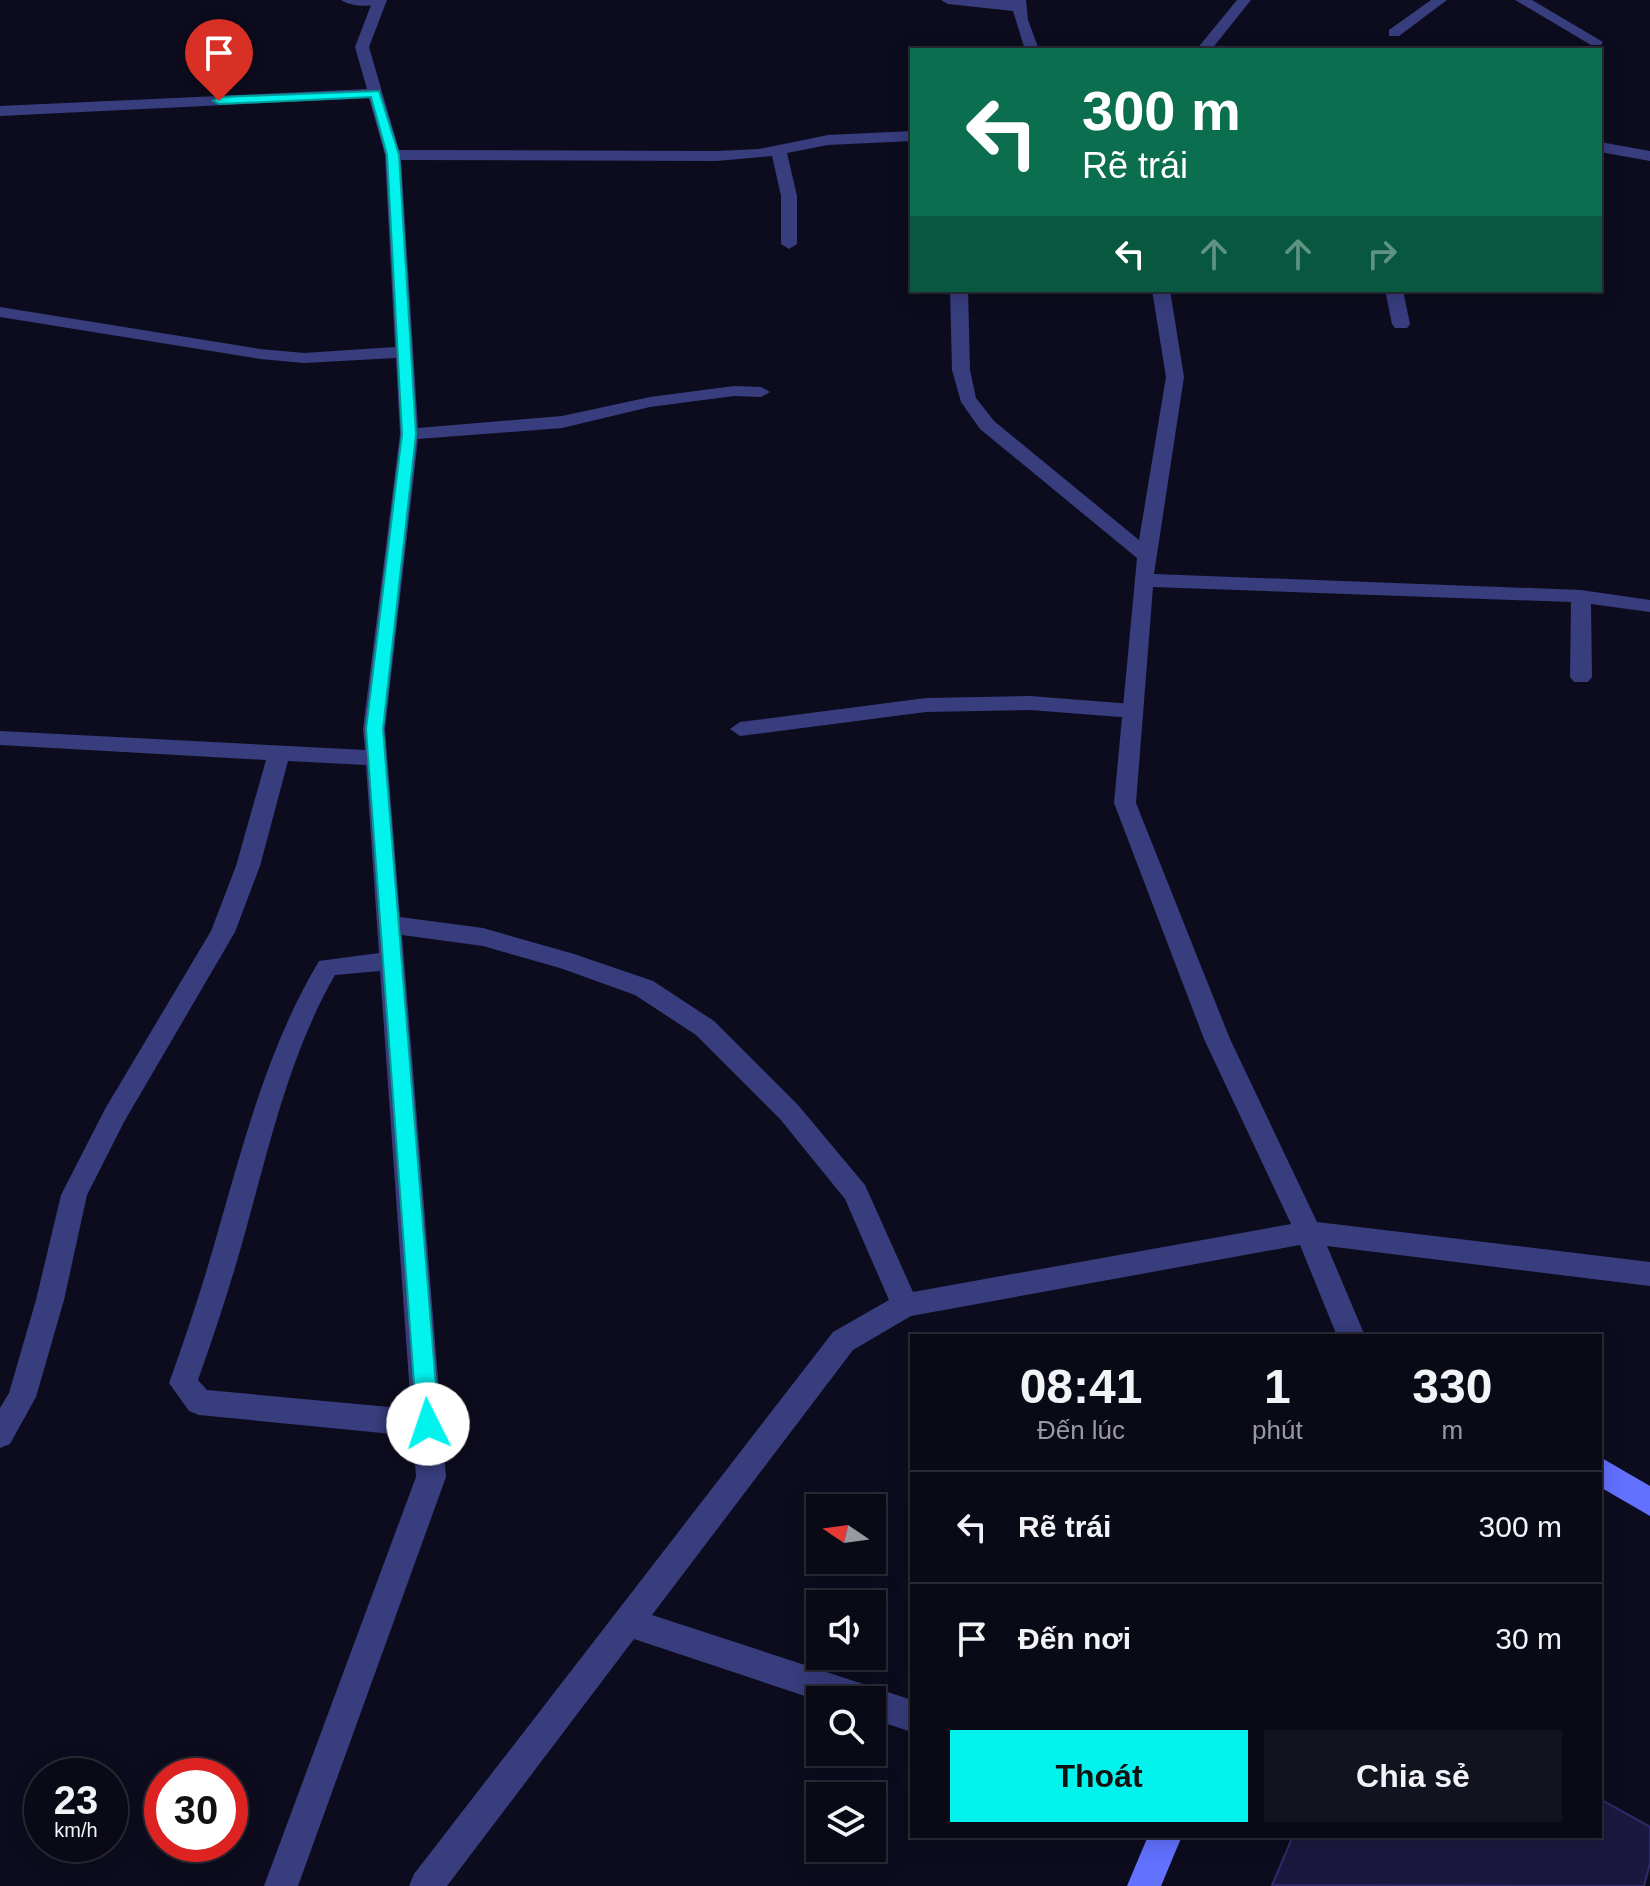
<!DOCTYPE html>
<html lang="vi">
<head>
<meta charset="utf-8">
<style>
  body { margin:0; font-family:Arial,sans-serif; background:#13121f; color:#f1f3f6; height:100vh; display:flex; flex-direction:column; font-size:30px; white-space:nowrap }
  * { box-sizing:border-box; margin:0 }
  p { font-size:26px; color:#999aa1 }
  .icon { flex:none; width:44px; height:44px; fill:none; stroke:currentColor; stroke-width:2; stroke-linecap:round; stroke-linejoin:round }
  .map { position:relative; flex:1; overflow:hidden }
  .drawer { position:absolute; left:910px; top:1334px; width:692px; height:504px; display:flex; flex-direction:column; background:#0a0916; border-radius:0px; box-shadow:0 4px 20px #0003,0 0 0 2px #2a2a35 }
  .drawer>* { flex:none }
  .guide { position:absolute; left:910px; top:48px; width:692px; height:244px; border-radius:0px; box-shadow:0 4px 20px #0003,0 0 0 2px #2a2a35; background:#0b6e4f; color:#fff; overflow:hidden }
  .needle { width:52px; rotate:283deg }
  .controls { position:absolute; left:806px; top:1494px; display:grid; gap:16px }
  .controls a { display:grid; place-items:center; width:80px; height:80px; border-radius:0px; background:#0a0916; box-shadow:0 4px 20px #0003,0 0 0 2px #2a2a35; font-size:40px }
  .speed { position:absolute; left:24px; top:1758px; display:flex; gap:16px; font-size:40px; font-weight:700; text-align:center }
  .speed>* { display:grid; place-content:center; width:104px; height:104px; border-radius:50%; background:#0a0916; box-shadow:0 4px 20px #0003,0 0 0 2px #2a2a35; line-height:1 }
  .speed small { font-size:20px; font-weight:400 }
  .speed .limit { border:12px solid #d22; background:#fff; color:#111 }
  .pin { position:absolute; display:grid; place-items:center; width:68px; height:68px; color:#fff; margin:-82px -34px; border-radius:50% 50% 50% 0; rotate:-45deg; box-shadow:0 0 8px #0007 }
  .pin .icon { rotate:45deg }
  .me { position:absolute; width:88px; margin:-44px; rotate:356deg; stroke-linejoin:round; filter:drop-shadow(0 0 6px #0008) }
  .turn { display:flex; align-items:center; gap:28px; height:168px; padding:0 40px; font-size:36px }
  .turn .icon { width:104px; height:104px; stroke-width:2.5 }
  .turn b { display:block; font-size:56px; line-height:68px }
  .lanes { display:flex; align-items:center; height:76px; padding:0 40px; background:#0003; justify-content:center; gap:40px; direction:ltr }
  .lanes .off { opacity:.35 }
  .eta { display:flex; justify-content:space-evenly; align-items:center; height:136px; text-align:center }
  .eta b { font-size:48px; font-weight:700; line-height:56px }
  .primary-button { display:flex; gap:16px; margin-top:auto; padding:16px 40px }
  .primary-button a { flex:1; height:92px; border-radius:0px; background:#02f3ed; color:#111; font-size:32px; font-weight:700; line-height:92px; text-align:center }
  .primary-button a+a { background:#13121f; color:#f1f3f6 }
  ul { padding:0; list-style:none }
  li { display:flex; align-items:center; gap:24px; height:112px; padding:0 40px; border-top:2px solid #2a2a35 }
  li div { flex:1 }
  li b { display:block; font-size:30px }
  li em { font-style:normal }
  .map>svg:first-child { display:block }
  .building { fill:#1b183f; stroke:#2f2b6b; stroke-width:2 }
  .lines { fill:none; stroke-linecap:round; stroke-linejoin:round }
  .lane { fill:#373d7d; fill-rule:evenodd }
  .street { fill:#373d7d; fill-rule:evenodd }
  .secondary { fill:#6271fe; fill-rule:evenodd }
  .route { fill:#02f3ed; stroke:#019e9a; stroke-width:2 }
</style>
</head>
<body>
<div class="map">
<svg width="1650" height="1886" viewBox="0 0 1650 1886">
  <rect width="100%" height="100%" fill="#0d0c1e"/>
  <path class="building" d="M1600,1799L1650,1827V1863L1644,1886L1272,1885L1293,1836H1600Z"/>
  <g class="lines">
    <path class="lane" d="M341,0H386V1C376,8 351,7 341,0Z
      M1030,696L1133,704L1143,711L1133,718L1030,710L926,712L740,736L730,729L740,722L926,698Z"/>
    <path class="street" d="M373,0H387L369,47L399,150L717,151L759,149L828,135L912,131V141L828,145L787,153L797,196V244L789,249L781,244V196L772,156L717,161L401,160L418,428L562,416L650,397L734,386L761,387L770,392L761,397L734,396L650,407L562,428L418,439L385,729L400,917L483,928L574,954L653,981L714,1021L798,1105L865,1185L913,1292L1291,1224L1204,1039L1114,803L1137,558L980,429L961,402L952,370L950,290H968L970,370L976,398L994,421L1139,540L1166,377L1152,290H1170L1184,377L1154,574L1581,590L1650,600V612L1591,604L1592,677L1588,682H1574L1570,677L1571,602L1153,587L1136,803L1230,1039L1317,1222L1650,1262V1286L1327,1246L1365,1336H1337L1300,1245L911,1316L853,1350L652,1615L912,1700V1732L872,1719V1700L820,1701L634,1639L447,1886H409L414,1874L833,1332L889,1300L845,1199L780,1119L696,1035L635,995L560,968L483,946L402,935L446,1477L298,1886H264L416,1477L413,1436L199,1415L189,1411L169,1383C187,1333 204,1282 218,1231C245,1137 269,1045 319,961L379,953L366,765L288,761L260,866L235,932L124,1122L87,1195L64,1300L36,1397L10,1444L0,1448V1408L9,1393L36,1300L61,1195L105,1109L211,931L236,866L266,760L0,745V731L365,750L363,729L400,434L396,358L304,363L260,359L0,317V307L260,349L304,353L395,347L385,155L369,98L0,116V106L367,89L355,47ZM380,971L411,1409L207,1390L198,1380C218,1324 236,1268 251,1211C273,1130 293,1048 335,975Z
      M941,0H1026L1028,20L1039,50H1025L1013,11L948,4Z
      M1237,0H1251L1211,50H1196Z
      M1431,0H1447L1399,36H1389V30Z
      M1515,0H1532L1603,42L1601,45H1591Z
      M1600,142L1650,151V161L1600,152Z
      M1385,290H1403L1410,324L1407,328H1395L1392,324Z"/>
    <path class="secondary" d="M1600,1457L1650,1486V1516L1600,1487Z
      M1148,1836H1182L1161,1886H1127Z"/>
  </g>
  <path class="route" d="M379,91L399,155L416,434L383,729L439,1424L435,1431L428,1434L420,1431L417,1424L366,729L402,434L387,155L371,97L219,104L213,101L219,97Z"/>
</svg>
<div class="controls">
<a><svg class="needle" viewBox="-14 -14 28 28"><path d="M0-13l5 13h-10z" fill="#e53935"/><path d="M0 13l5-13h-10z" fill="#999aa1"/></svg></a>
<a><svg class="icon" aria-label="sound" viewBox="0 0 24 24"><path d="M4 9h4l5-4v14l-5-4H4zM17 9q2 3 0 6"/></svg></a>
<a><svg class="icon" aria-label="search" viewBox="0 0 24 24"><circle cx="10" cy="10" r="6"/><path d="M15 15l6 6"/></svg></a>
<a><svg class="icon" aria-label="layers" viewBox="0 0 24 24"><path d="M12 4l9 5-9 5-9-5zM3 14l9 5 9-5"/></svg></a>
</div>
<div class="speed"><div>23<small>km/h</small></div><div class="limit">30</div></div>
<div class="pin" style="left:219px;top:101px;background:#d93025"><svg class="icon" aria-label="arrive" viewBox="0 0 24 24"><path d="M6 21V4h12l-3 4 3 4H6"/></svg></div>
<svg class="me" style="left:428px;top:1424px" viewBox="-20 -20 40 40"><circle r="19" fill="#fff"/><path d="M0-13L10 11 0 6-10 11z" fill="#02f3ed"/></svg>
<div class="guide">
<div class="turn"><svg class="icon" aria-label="left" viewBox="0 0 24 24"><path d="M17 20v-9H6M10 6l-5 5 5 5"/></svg><div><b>300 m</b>Rẽ trái</div></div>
<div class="lanes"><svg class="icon" aria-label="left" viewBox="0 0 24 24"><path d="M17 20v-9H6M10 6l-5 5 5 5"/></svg><svg class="icon off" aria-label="ahead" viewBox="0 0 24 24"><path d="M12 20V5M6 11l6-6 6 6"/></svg><svg class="icon off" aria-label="ahead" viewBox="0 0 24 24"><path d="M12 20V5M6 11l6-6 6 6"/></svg><svg class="icon off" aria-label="right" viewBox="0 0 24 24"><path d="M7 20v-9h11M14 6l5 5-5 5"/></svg></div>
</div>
<section class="drawer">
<div class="eta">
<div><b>08:41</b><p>Đến lúc</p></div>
<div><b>1</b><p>phút</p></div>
<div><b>330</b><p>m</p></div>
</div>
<ul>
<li><svg class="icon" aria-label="left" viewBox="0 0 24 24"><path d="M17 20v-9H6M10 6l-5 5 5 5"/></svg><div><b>Rẽ trái</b></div><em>300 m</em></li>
<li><svg class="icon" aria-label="arrive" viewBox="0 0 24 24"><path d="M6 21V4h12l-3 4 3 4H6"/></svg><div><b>Đến nơi</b></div><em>30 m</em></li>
</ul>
<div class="primary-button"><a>Thoát</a><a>Chia sẻ</a></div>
</section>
</div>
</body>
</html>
